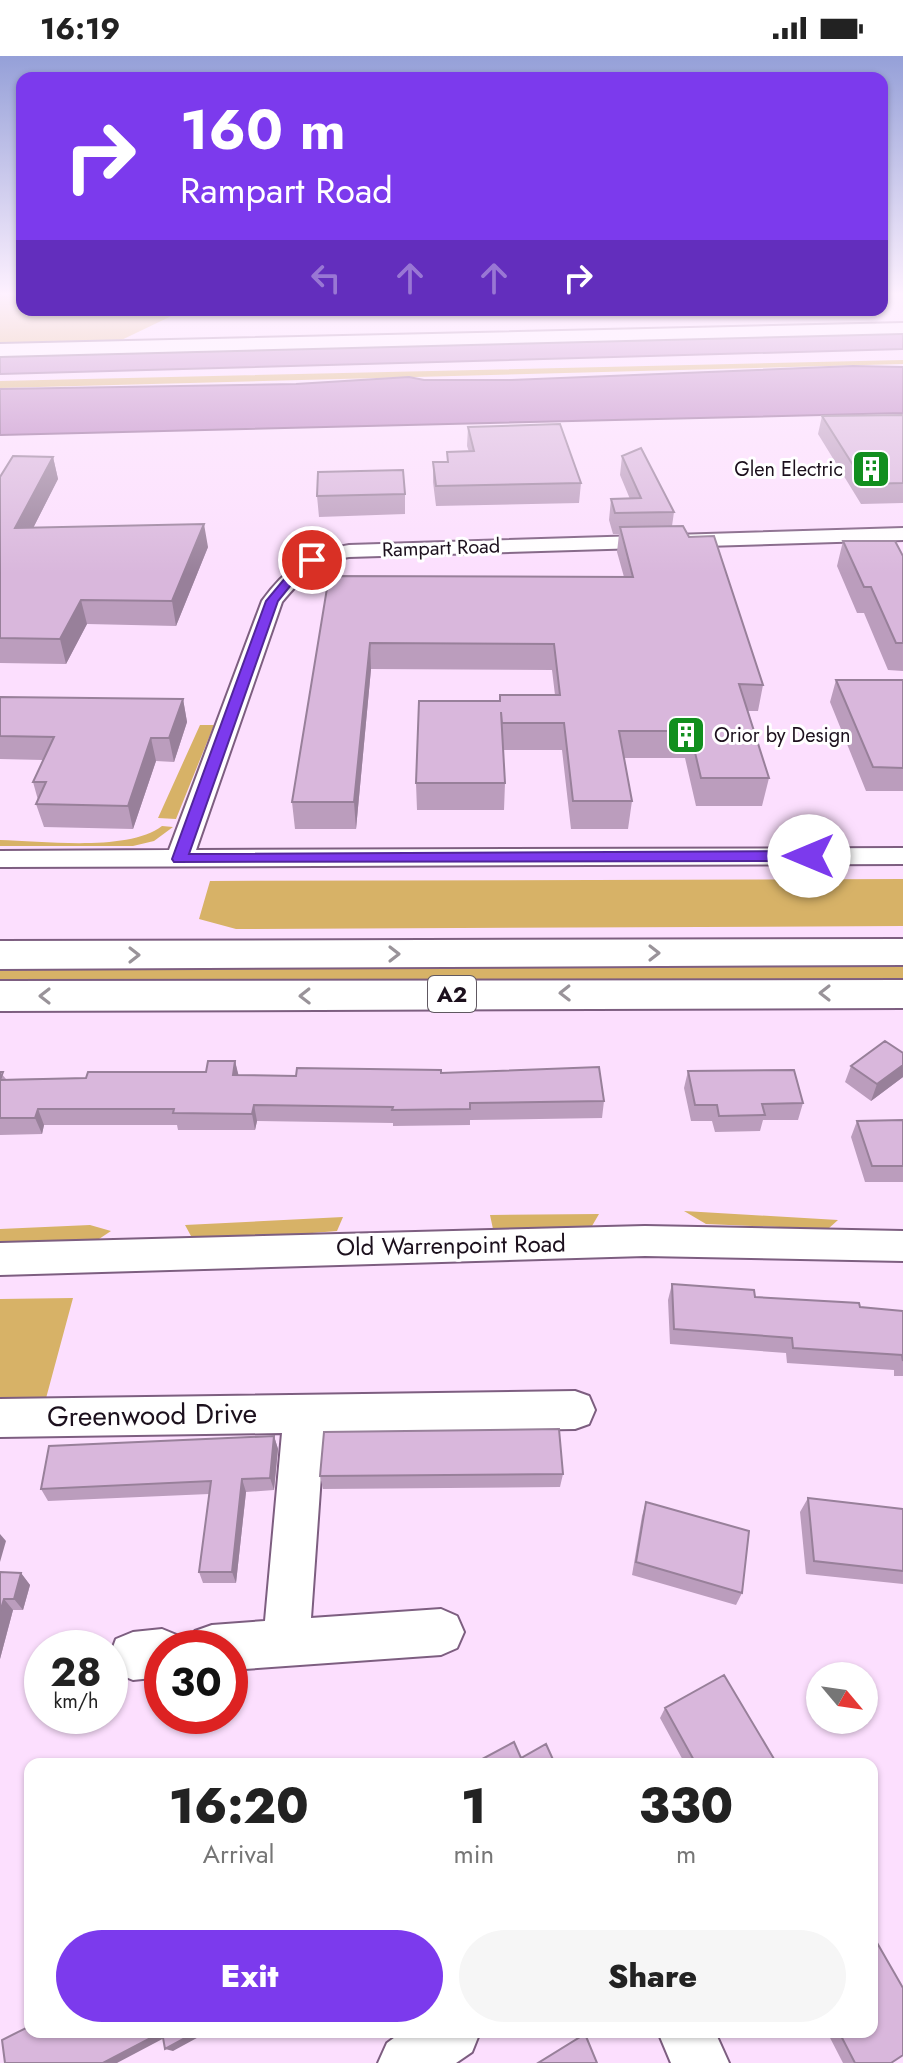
<!DOCTYPE html>
<html lang="en">
<head>
<meta charset="utf-8">
<style>
  body { margin:0; font-family:Jost,sans-serif; background:#f6f6f6; color:#222; height:100vh; display:flex; flex-direction:column; font-size:30px; white-space:nowrap }
  * { box-sizing:border-box; margin:0 }
  p { font-size:26px; color:#767676 }
  .icon { flex:none; width:44px; height:44px; fill:none; stroke:currentColor; stroke-width:2; stroke-linecap:round; stroke-linejoin:round }
  .map { position:relative; flex:1; overflow:hidden }
  .sheet { position:absolute; left:24px; top:1702px; width:854px; height:280px; display:flex; flex-direction:column; background:#fff; border-radius:16px; box-shadow:0 2px 6px #0004 }
  .sheet>* { flex:none }
  .banner { position:absolute; left:16px; top:16px; width:872px; height:244px; border-radius:16px; box-shadow:0 2px 6px #0004; background:#7c3aed; color:#fff; overflow:hidden }
  .needle { width:52px; rotate:119deg }
  .controls { position:absolute; left:806px; top:1606px; display:grid; gap:16px }
  .controls a { display:grid; place-items:center; width:72px; height:72px; border-radius:50%; background:#fff; box-shadow:0 2px 6px #0004; font-size:40px }
  .speed { position:absolute; left:24px; top:1574px; display:flex; gap:16px; font-size:40px; font-weight:700; text-align:center }
  .speed>* { display:grid; place-content:center; width:104px; height:104px; border-radius:50%; background:#fff; box-shadow:0 2px 6px #0004; line-height:1 }
  .speed small { font-size:20px; font-weight:400 }
  .speed .limit { border:12px solid #d22; background:#fff; color:#111 }
  .pin { position:absolute; display:grid; place-items:center; width:68px; height:68px; color:#fff; margin:-34px; border:4px solid #fff; border-radius:50%; box-shadow:0 2px 8px #0007 }
  .me { position:absolute; width:88px; margin:-44px; rotate:270deg; stroke-linejoin:round; filter:drop-shadow(0 0 6px #0008) }
  .turn { display:flex; align-items:center; gap:28px; height:168px; padding:0 32px; font-size:36px }
  .turn .icon { width:104px; height:104px; stroke-width:2.5 }
  .turn b { display:block; font-size:56px; line-height:68px }
  .lanes { display:flex; align-items:center; height:76px; padding:0 32px; background:#0003; justify-content:center; gap:40px; direction:ltr }
  .lanes .off { opacity:.35 }
  .eta { display:flex; justify-content:space-evenly; align-items:center; height:136px; text-align:center }
  .eta b { font-size:48px; font-weight:800; line-height:56px }
  .primary-button { display:flex; gap:16px; margin-top:auto; padding:16px 32px }
  .primary-button a { flex:1; height:92px; border-radius:48px; background:#7c3aed; color:#fff; font-size:32px; font-weight:800; line-height:92px; text-align:center }
  .primary-button a+a { background:#f6f6f6; color:#222 }
  .status { display:flex; justify-content:space-between; align-items:center; height:56px; padding:0 40px; background:#fff; direction:ltr }
  .status svg { height:22px; fill:currentColor }
  .map>svg:first-child { display:block }
  .green { fill:#d7b267 }
  .forest { fill:#dbb464 }
  .water { fill:#b981bf; stroke:#8a5f8e; stroke-width:2 }
  .lines { fill:none; stroke-linecap:round; stroke-linejoin:round }
  .minor-casing { stroke:#7d5e80; stroke-width:4 }
  .major-casing { stroke:#7d5e80; stroke-width:4 }
  .highway-casing { stroke:#7d5e80; stroke-width:4 }
  .minor { fill:#fff; fill-rule:evenodd }
  .major { fill:#fff; fill-rule:evenodd }
  .highway { fill:#fff; fill-rule:evenodd }
  .wall { fill:#bb9dbd }
  .shaded-wall { fill:#98809a }
  .building { fill:#d9b7dc; stroke:#98809a; stroke-width:2 }
  .oneway { stroke:#999399 }
  .route { fill:#7c3aed; stroke:#51269a; stroke-width:2 }
  .labels { text-anchor:middle; dominant-baseline:central; stroke-width:6; stroke-linejoin:round; paint-order:stroke }
  .far-poi-label { font-size:20px; fill:#1c101d; stroke:#fff; text-anchor:end }
  .far-street-label { font-size:20px; fill:#1c101d; stroke:#fff }
  .shield { fill:#fff; stroke:#605861; stroke-width:2 }
  .shield-label { font-size:22px; font-weight:bold; fill:#1c101d }
  .street-label { font-size:24px; fill:#1c101d; stroke:#fff }
  .near-street-label { font-size:28px; fill:#1c101d; stroke:#fff }
</style>
</head>
<body>
<div class="status"><b>16:19</b><svg viewBox="0 0 49 12"><path d="M0 12V9h3v3zM5 12V6h3v6zM10 12V3h3v9zM15 12V0h3v12zM26 1h20v11H26zM47 4h2v5h-2z"/></svg></div>
<div class="map">
<svg width="903" height="2007" viewBox="0 0 903 2007">
  <rect width="100%" height="100%" fill="#fcdffe"/>
  <path class="green" d="M903,304V308L0,332V325Z
    M200,669H214L176,763L158,762Z
    M162,770L173,771L154,785L133,790H0V784C44,785 128,796 162,770Z
    M903,823V870L236,873L199,863L210,825Z
    M903,909V928L0,929V910Z
    M684,1155L838,1164L828,1173L706,1168Z
    M599,1158L592,1170L505,1174L493,1173L490,1159Z
    M343,1161L337,1175L238,1183L191,1180L185,1169Z
    M90,1169L111,1175L99,1183L0,1187V1173Z
    M73,1242L45,1346L0,1345V1243Z"/>
  <path class="forest" d="M0,237H22V254H184L111,289L0,291Z"/>
  <path class="water" d="M903,276V293L0,318V298Z
    M853,310L903,311V357L0,379V333L296,328L409,321L424,324H511Z"/>
  <g class="lines">
    <g class="minor-casing">
      <path id="minor" d="M903,472V484L349,501C318,505 301,523 282,546L196,794L903,792V808L0,811V795L169,794L262,545C285,513 310,495 349,489Z
        M645,1170L903,1175V1205L645,1200L0,1219V1187Z
        M575,1335L589,1340L595,1354L589,1368L575,1373L324,1377L311,1562L441,1553L457,1560L464,1576L457,1592L441,1599L230,1614V1592H189L195,1575L212,1569L265,1565L282,1377L0,1381V1343Z
        M162,1573L179,1580L183,1592H162V1621L133,1624L116,1617L110,1599L116,1583L133,1576Z
        M402,1976H480L472,1996L456,2007H378L387,1987Z
        M658,1976H715L729,2007H671Z"/>
    </g>
    <g class="major-casing">
      <path id="major" d="M903,267V277L0,300V288Z"/>
    </g>
    <g class="highway-casing">
      <path id="highway" d="M903,883V909L0,913V885Z
        M903,924V952L0,955V925Z"/>
    </g>
    <use href="#minor" class="minor"/>
    <use href="#major" class="major"/>
    <use href="#highway" class="highway"/>
  </g>
  <path class="wall" d="M903,359V447L861,448L818,378L822,360Z
    M468,371L581,427L579,447L436,450L433,426V406H447V396H469L467,390Z
    M622,400L674,456L672,470L763,629L758,655H748L769,722L762,750H696L685,702H624L632,745L628,773H571L562,694H503L505,727L504,754H417L416,727L500,645L555,639L552,614L371,613L356,773H295L292,746L329,520L624,521L617,496L619,478H613L609,464L611,443H630L620,419Z
    M53,401L58,423L33,472L208,491L176,570L87,568L66,608L0,607V421Z
    M405,438V458L319,461L317,440Z
    M843,485L903,500V615L888,614L864,557H857L837,510Z
    M836,624H903V735H866L830,646Z
    M0,641L183,643L187,666L174,706L156,705L133,773L44,771L36,748L38,744L33,726L43,704L0,703Z
    M903,997V1021L871,1045L845,1026L851,1010Z
    M235,1005L238,1019L296,1020L441,1017L604,1045L602,1062L470,1064V1069L393,1070V1067L257,1065L255,1074H178L177,1069H44L42,1078L0,1079V1016L6,1023L86,1022L206,1016Z
    M688,1015L803,1047L798,1064H763L760,1075L715,1076L712,1065H691L684,1032Z
    M903,1064V1126H865L851,1081L857,1065Z
    M672,1228L755,1241L903,1255V1320H894V1314L787,1307L786,1297L670,1288L668,1244Z
    M274,1380L278,1393L274,1434L246,1436L236,1527H203L199,1516L209,1438L48,1445L41,1433Z
    M563,1418L560,1431L323,1433L320,1420Z
    M808,1442L903,1453V1528L806,1518L800,1456Z
    M646,1446L742,1537L736,1549L632,1519L642,1460Z
    M0,1516L21,1517L30,1529L23,1554H13L0,1603Z
    M665,1652L777,1708H685L660,1662Z
    M827,1976H872L891,2007H843Z"/>
  <path class="shaded-wall" d="M53,401L58,423L21,496L15,472Z
    M204,468L208,491L176,570L172,545Z
    M81,544L87,568L66,608L60,583Z
    M370,587L371,613L356,773L354,746Z
    M183,643L187,666L174,706L169,682Z
    M151,682L156,705L133,773L128,750Z
    M235,1005L239,1021L233,1019Z
    M903,1009V1021L871,1045L877,1028Z
    M254,1049L257,1065L255,1074L252,1058Z
    M38,1053L44,1069L42,1078L35,1062Z
    M274,1380L278,1393L274,1434L270,1422Z
    M242,1423L246,1436L236,1527L232,1516Z
    M0,1478L6,1485L0,1506Z
    M21,1517L30,1529L23,1554L14,1543Z
    M4,1543L13,1554L0,1603V1556Z
    M162,1976L170,1979L117,2007H103Z
    M196,1976H206V1977L173,1995L165,1993Z"/>
  <path class="building" d="M903,359V427L865,428L822,360Z
    M560,368L581,427L436,430L433,406H448L447,396L474,395L468,371Z
    M641,392L674,456L615,457L611,443L641,442L622,400Z
    M13,400L53,401L15,472L204,468L172,545L81,544L60,583L0,582V421Z
    M403,414L405,438L317,440L318,416Z
    M683,470L689,481L714,480L763,629L739,628L769,722H701L690,675H619L632,745H573L564,667H502L501,656L505,727H416L419,645H500V639H560L554,588L370,587L354,746H292L329,520L633,521L620,471Z
    M843,485H895L903,500V587H896L871,531H864Z
    M836,624H903V712L873,711Z
    M0,641L183,643L169,682H151L128,750L36,748L46,726H33L54,681L0,680Z
    M885,985L903,997V1009L877,1028L851,1010Z
    M208,1005H235L233,1019L296,1020L297,1012L441,1014V1017L599,1011L604,1045L470,1047V1053L392,1054L393,1051L254,1049L252,1058L173,1057L174,1053H38L35,1062H0V1016H3L0,1024L86,1022L88,1016H206Z
    M794,1014L803,1047L762,1048L765,1059L719,1060L717,1049H695L688,1015Z
    M903,1064V1110H872L857,1065Z
    M672,1228L754,1234L755,1241L859,1247L860,1251L903,1255V1305L902,1299L793,1292L792,1282L674,1273Z
    M559,1373L563,1418L320,1420L324,1376Z
    M274,1380L270,1422L242,1423L232,1516H199L211,1425L41,1433L49,1390Z
    M808,1442L903,1453V1515L814,1505Z
    M646,1446L749,1475L742,1537L636,1506Z
    M0,1516L21,1517L14,1543H4L0,1556Z
    M724,1619L777,1708H696L665,1652Z
    M514,1686L521,1702L546,1688L555,1708H473Z
    M872,1878L903,1932V1999L891,2007H855L839,1976H872Z
    M30,1970V1976H162L103,2007H5L2,1984Z
    M162,1976H196L165,1993Z
    M585,1978L597,2007H538Z"/>
  <defs><path id="oneway-chevron" d="M-2-3.5L2.5 0L-2 3.5" fill="none" stroke-width="1.6" stroke-linecap="round" stroke-linejoin="round" transform="scale(2)"/></defs>
  <g class="oneway">
    <use href="#oneway-chevron" transform="translate(654 897)"/>
    <use href="#oneway-chevron" transform="translate(394 898)"/>
    <use href="#oneway-chevron" transform="translate(134 899)"/>
    <use href="#oneway-chevron" transform="translate(565 937) rotate(179)"/>
    <use href="#oneway-chevron" transform="translate(825 937) rotate(-180)"/>
    <use href="#oneway-chevron" transform="translate(45 940) rotate(-180)"/>
    <use href="#oneway-chevron" transform="translate(305 940) rotate(179)"/>
  </g>
  <linearGradient id="sky" x2="0" y2="1"><stop stop-color="#95a0d8"/><stop offset="0.46" stop-color="#fef1ff"/><stop offset="1" stop-color="#fef1ff" stop-opacity="0"/></linearGradient>
  <rect width="903" height="518" fill="url(#sky)"/>
  <path class="route" d="M308,502L317,504L299,519L278,545L189,798L809,795L816,800L809,805L174,806L172,803L266,545L291,515Z"/>
  <defs>
    <g id="building-square" transform="scale(2)"><rect x="-9" y="-9" width="18" height="18" rx="4" fill="#118f1e" stroke="#fff"/><path d="M-4-6H4V6H1V3H-1V6H-4ZM-2.5-4.3h1.7v1.8h-1.7ZM.8-4.3h1.7v1.8H.8ZM-2.5-1h1.7V.8h-1.7ZM.8-1h1.7V.8H.8Z" fill="#fff"/></g>
  </defs>
  <g fill-rule="evenodd">
    <use href="#building-square" x="871" y="413"/>
    <use href="#building-square" x="686" y="679"/>
  </g>
  <g class="labels">
    <g class="far-poi-label">
      <text x="843" y="413">Glen Electric</text>
      <text x="714" y="679" text-anchor="start">Orior by Design</text>
    </g>
    <g class="far-street-label">
      <text transform="translate(441 492) rotate(-2)">Rampart Road</text>
    </g>
    <rect class="shield" x="428" y="920" width="48" height="36" rx="6"/>
    <g class="shield-label">
      <text x="452" y="938">A2</text>
    </g>
    <g class="street-label">
      <text transform="translate(451 1189) rotate(-1)">Old Warrenpoint Road</text>
    </g>
    <g class="near-street-label">
      <text transform="translate(152 1359) rotate(-1)">Greenwood Drive</text>
    </g>
  </g>
</svg>
<div class="controls">
<a><svg class="needle" viewBox="-14 -14 28 28"><path d="M0-13l5 13h-10z" fill="#e53935"/><path d="M0 13l5-13h-10z" fill="#767676"/></svg></a>
</div>
<div class="speed"><div>28<small>km/h</small></div><div class="limit">30</div></div>
<div class="pin" style="left:312px;top:504px;background:#d93025"><svg class="icon" aria-label="arrive" viewBox="0 0 24 24"><path d="M6 21V4h12l-3 4 3 4H6"/></svg></div>
<svg class="me" style="left:809px;top:800px" viewBox="-20 -20 40 40"><circle r="19" fill="#fff"/><path d="M0-13L10 11 0 6-10 11z" fill="#7c3aed"/></svg>
<div class="banner">
<div class="turn"><svg class="icon" aria-label="right" viewBox="0 0 24 24"><path d="M7 20v-9h11M14 6l5 5-5 5"/></svg><div><b>160 m</b>Rampart Road</div></div>
<div class="lanes"><svg class="icon off" aria-label="left" viewBox="0 0 24 24"><path d="M17 20v-9H6M10 6l-5 5 5 5"/></svg><svg class="icon off" aria-label="ahead" viewBox="0 0 24 24"><path d="M12 20V5M6 11l6-6 6 6"/></svg><svg class="icon off" aria-label="ahead" viewBox="0 0 24 24"><path d="M12 20V5M6 11l6-6 6 6"/></svg><svg class="icon" aria-label="right" viewBox="0 0 24 24"><path d="M7 20v-9h11M14 6l5 5-5 5"/></svg></div>
</div>
<section class="sheet">
<div class="eta">
<div><b>16:20</b><p>Arrival</p></div>
<div><b>1</b><p>min</p></div>
<div><b>330</b><p>m</p></div>
</div>
<div class="primary-button"><a>Exit</a><a>Share</a></div>
</section>
</div>
</body>
</html>
